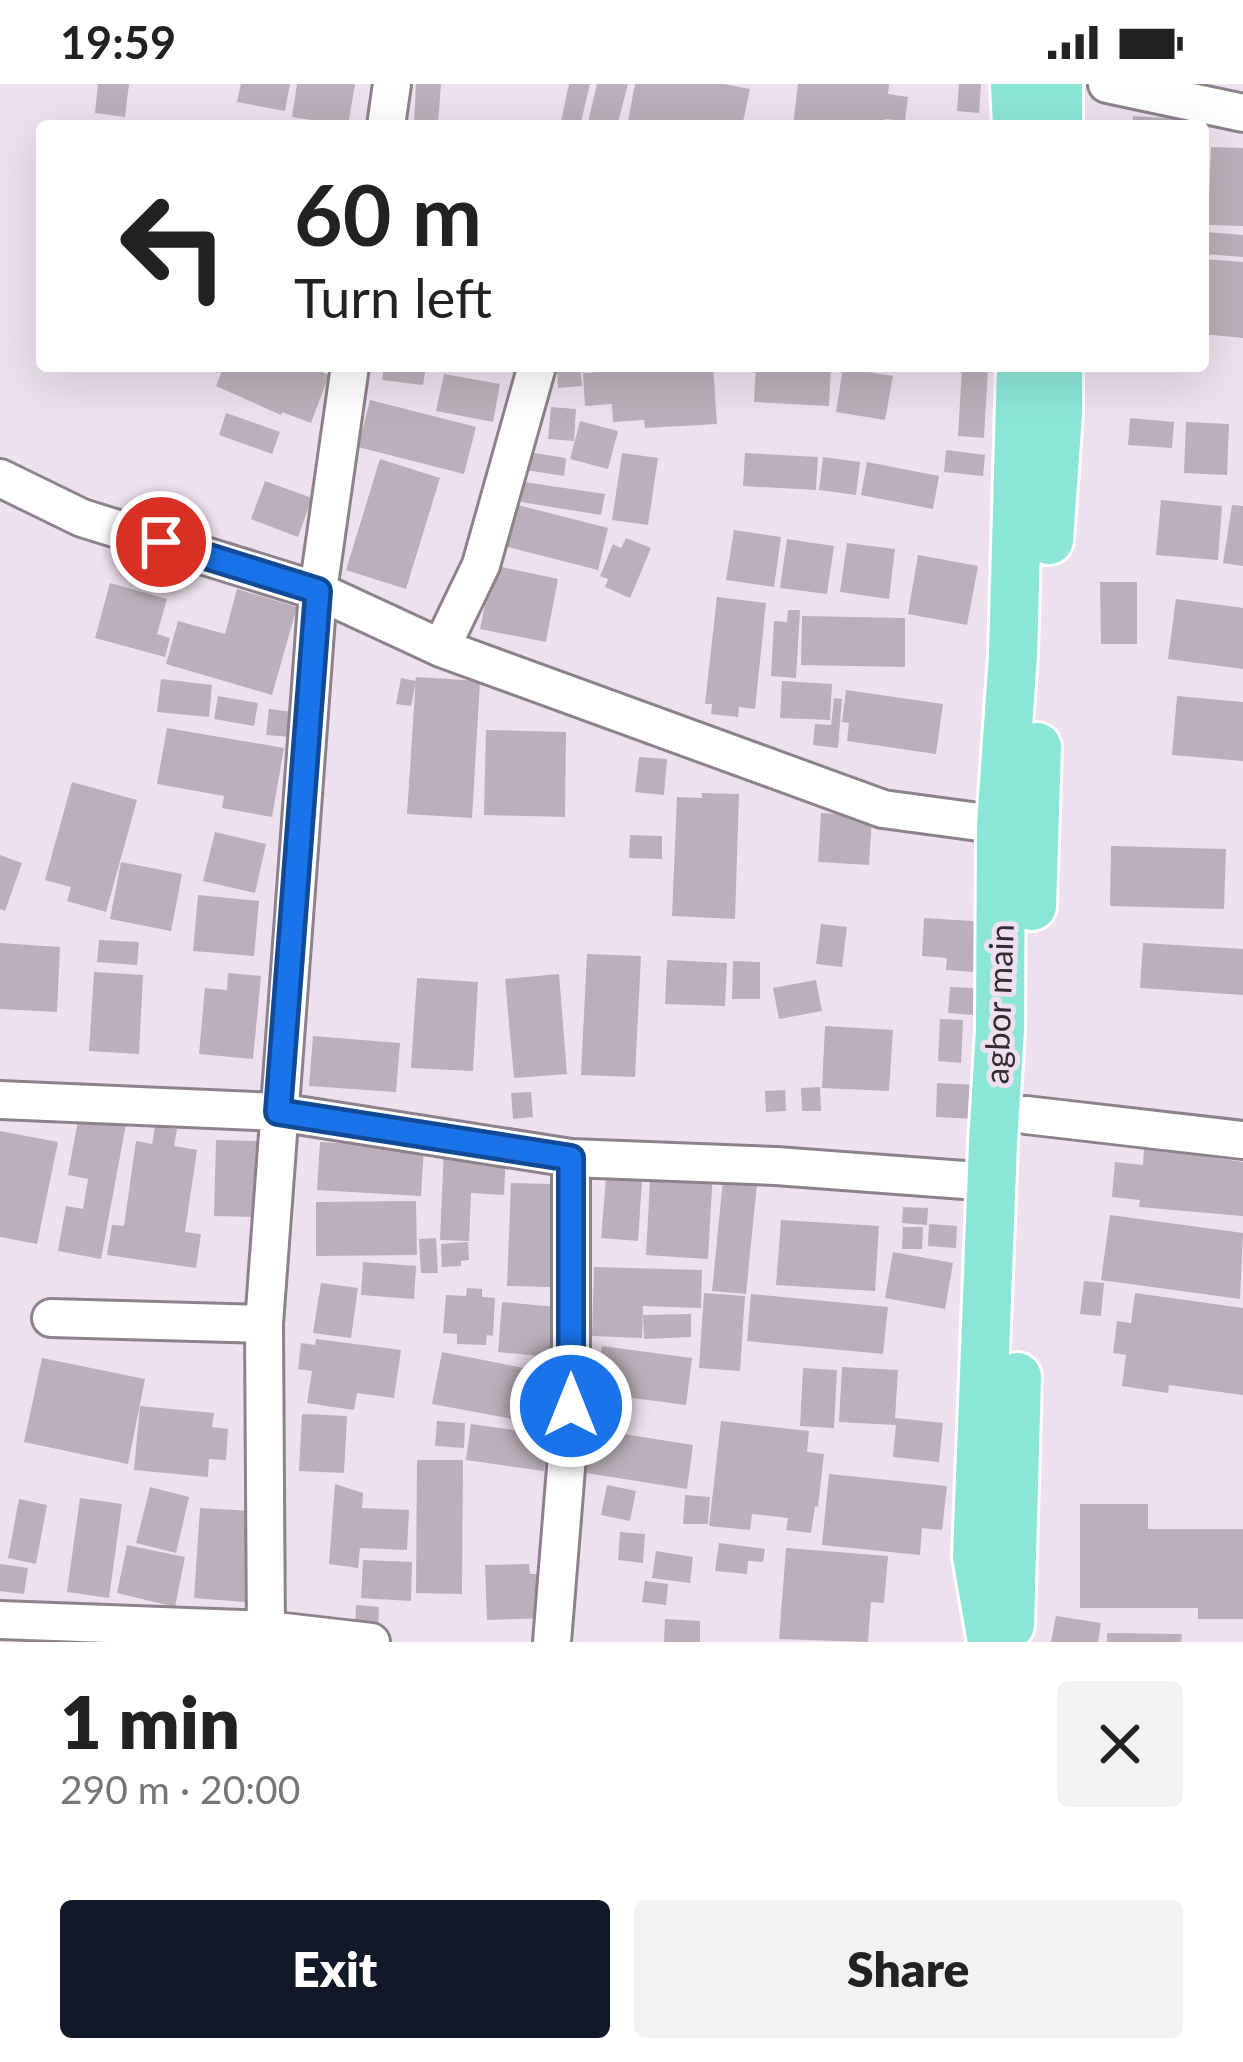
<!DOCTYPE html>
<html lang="en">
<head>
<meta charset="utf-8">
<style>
  body { margin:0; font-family:Lato,sans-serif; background:#f2f2f2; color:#222; height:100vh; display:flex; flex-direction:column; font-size:45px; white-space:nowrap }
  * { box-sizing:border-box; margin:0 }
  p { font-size:39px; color:#767676 }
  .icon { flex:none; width:66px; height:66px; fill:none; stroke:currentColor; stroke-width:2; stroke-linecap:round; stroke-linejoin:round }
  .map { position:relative; height:1558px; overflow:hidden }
  .panel { display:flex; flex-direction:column; background:#fff; flex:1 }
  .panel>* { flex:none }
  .guide { position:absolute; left:36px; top:36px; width:1173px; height:252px; border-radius:12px; box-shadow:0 12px 48px #0002; background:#fff; color:#222; overflow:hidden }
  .pin { position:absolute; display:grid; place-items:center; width:102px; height:102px; color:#fff; margin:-51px; border:6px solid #fff; border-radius:50%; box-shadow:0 3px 12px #0007 }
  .me { position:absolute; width:132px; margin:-66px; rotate:0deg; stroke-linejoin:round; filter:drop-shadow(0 0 9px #0008) }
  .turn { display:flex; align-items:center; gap:42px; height:252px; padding:0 60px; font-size:54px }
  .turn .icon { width:156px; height:156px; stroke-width:2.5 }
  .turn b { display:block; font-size:84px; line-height:102px }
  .round { display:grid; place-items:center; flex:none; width:126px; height:126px; border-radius:12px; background:#f2f2f2 }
  .overview { display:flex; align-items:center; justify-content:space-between; height:204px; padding:0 60px }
  h1 { font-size:72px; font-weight:800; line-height:90px }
  .cta { display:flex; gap:24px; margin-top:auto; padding:24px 60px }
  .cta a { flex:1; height:138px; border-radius:12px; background:#111827; color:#fff; font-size:48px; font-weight:800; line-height:138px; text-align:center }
  .cta a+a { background:#f2f2f2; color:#222 }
  .status { display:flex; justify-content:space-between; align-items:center; height:84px; padding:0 60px; background:#fff; direction:ltr }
  .status svg { height:33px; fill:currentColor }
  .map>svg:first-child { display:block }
  .building { fill:#bcafbb }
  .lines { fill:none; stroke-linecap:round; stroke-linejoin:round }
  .minor-casing { stroke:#8d818c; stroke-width:42 }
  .major-casing { stroke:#fff; stroke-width:54 }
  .minor { stroke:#fff; stroke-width:36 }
  .major { stroke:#8ce6d7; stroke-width:48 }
  .route-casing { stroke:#114b97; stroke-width:30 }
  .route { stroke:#1a73e8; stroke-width:21 }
  .labels { text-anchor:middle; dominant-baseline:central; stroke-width:10; stroke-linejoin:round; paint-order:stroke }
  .street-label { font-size:33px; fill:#322c31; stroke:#eee0ee }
</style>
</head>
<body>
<div class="status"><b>19:59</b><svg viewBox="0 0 49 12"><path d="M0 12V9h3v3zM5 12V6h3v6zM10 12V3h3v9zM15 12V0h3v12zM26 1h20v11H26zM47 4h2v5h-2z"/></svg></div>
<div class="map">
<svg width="1243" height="1558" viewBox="0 0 1243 1558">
  <rect width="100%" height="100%" fill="#eee0ee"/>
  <path class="building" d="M98,0H129L125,33L95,29Z
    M241,0H290L285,27L237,18Z
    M297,0H355L348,42L292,33Z
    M416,0H441L438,39L414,38Z
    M569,0H590L580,42H560Z
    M597,0H628L617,42H587Z
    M635,0H724L750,5L742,42H627Z
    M798,0H889L888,10L908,13L905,37L885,35L884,42H793Z
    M959,0H981L979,29L957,27Z
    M1133,32L1198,36V42H1132Z
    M1211,63L1243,64V142L1208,141Z
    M1206,148L1243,151V173L1204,170Z
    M1203,175L1243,178V254L1203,250Z
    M224,282H306L329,291L311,339L282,328L281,331L216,302Z
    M384,282H426L423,301L382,296Z
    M580,282L582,302L558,304L557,283Z
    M713,282L717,340L645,344L644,336L613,338L612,320L585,322L583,289Z
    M756,282H831L829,322L754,318Z
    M962,283L988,284L984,354L958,352Z
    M843,284L893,292L885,336L836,328Z
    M444,290L500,300L493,338L436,327Z
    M370,316L476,343L464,390L358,363Z
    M551,323L576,325L574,357L548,355Z
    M226,329L280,348L272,370L219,351Z
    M1130,334L1174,338L1172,364L1128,361Z
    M580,337L618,347L608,385L570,375Z
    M1186,338L1229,340L1227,391L1184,389Z
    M946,366L985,371L983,392L944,388Z
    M528,368L566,374L564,392L525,386Z
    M622,369L658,374L648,441L612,436Z
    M745,369L818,373L816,406L743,402Z
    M823,373L860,378L856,411L819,406Z
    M380,375L440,394L406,505L346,486Z
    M867,378L939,392L933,425L861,411Z
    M265,397L312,414L298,453L251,435Z
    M524,398L605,410L601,431L521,418Z
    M1161,416L1222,422L1218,476L1156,471Z
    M514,420L608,444L598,486L504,462Z
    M1232,421L1243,422V482L1223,479Z
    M734,446L781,453L774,503L726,496Z
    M626,454L651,464L630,514L605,503L608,495L600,492L613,460L621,464Z
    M787,455L834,462L827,510L780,504Z
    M847,459L895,465L889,515L840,508Z
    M918,471L978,482L967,541L908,530Z
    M493,481L558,495L546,558L480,545Z
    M1100,498H1137V560H1101Z
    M110,499L167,515L157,550L170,554L165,573L95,554Z
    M237,505L297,523L272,611L166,580L178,537L225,550Z
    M717,513L766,519L755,625L739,623L738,633L711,630L712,620H705Z
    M1176,515L1243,524V585L1168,575Z
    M788,526H800L796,594L771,592L774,537L787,538Z
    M802,532L905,534V583L801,581Z
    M416,593L480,597L472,734L407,730Z
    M401,594L416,597L411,622L396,620Z
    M161,595L212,601L209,633L157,628Z
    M782,597L832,600L830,636L780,634Z
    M846,606L943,620L936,670L847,657L849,639L842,638Z
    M218,612L258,619L254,642L214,635Z
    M1177,612L1243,618V677L1172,671Z
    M834,614L842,615L838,664L813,661L815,640L831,641Z
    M269,625L294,628L291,653L266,651Z
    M167,644L284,664L272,733L222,724L224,712L157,700Z
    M486,646L566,648L565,733L484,731Z
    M639,673L667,675L664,711L635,708Z
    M72,698L137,716L106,828L67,817L71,803L45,796Z
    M702,709L739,710L735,835L672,832L677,713L702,714Z
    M821,729L872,732L869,781L818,778Z
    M215,748L266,760L255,809L203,797Z
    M630,751L662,752V775L629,774Z
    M1111,762L1226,765L1224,825L1110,822Z
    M0,771L22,779L5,827L0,825Z
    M121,778L182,790L171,847L110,835Z
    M198,811L259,817L254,872L193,867Z
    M924,834L988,838L987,863H975L973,888L946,886L947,874L922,872Z
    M821,840L847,843L842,883L816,880Z
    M99,856L139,858L137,881L97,878Z
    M0,859L60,863L57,928L0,925Z
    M1143,859L1243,865V911L1140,904Z
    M587,870L641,872L635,993L581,991Z
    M667,876L727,879L725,922L665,920Z
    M733,877L760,878V915H732Z
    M94,888L143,891L139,970L89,967Z
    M228,889L261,892L253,975L199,970L205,904L227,906Z
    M559,890L567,990L514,994L505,895Z
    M417,894L478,898L473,987L411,984Z
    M816,896L822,927L779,935L773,904Z
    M950,903L975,904L973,931L948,929Z
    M940,935L963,936L961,979L938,977Z
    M825,942L893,946L889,1007L822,1004Z
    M313,952L400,959L396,1008L309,1002Z
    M937,999L977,1001L976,1035L936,1033Z
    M820,1003L821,1027H802L801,1004Z
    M785,1006L786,1027L766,1028L765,1007Z
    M531,1008L533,1033L513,1035L511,1009Z
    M79,1031L126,1040L101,1175L58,1167L66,1122L83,1125L88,1095L68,1091Z
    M155,1042L177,1045L174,1062L197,1066L185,1148L201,1150L196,1184L107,1171L112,1141L124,1142L136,1057L152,1060Z
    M0,1047L58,1058L37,1160L0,1153Z
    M216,1056L259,1057L257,1133L214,1132Z
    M320,1058L424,1064L421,1112L317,1106Z
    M444,1062L506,1065L504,1111L471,1109L469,1157L440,1156Z
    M1144,1063L1243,1078V1132L1139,1123L1140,1116L1112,1113L1115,1078L1143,1081Z
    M651,1079L713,1086L708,1175L646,1171Z
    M724,1086L758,1090L746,1210L712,1207Z
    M606,1094L642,1097L638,1157L601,1154Z
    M511,1099L553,1100L550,1203L507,1202Z
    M416,1117L417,1171L316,1172V1118Z
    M903,1123L928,1124L927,1141L902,1139Z
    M1110,1131L1243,1149L1240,1215L1101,1196Z
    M781,1136L879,1142L875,1207L776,1201Z
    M929,1140L957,1142L956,1164L928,1162Z
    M903,1143H923L922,1165H902Z
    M436,1154L438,1189H421L419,1155Z
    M468,1158L469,1176L461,1177V1182L442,1183L441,1160Z
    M893,1168L953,1179L945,1225L885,1214Z
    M363,1178L416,1182L414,1215L361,1211Z
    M594,1183L702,1186L701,1224L643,1222L642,1254L592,1252Z
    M1084,1197L1104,1199L1101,1232L1080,1230Z
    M321,1199L358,1204L351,1254L313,1249Z
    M467,1204L482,1205V1213L495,1214L493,1252L487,1251L486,1261L457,1260V1250L443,1249L446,1211L466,1212Z
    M704,1209L745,1212L740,1287L699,1284Z
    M1135,1209L1243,1224V1311L1169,1301L1168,1309L1122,1302L1126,1271L1113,1269L1117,1237L1131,1239Z
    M751,1210L888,1223L883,1270L747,1257Z
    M502,1218L556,1223L551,1273L498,1268Z
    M691,1230V1253L644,1255L643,1231Z
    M316,1255L401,1266L394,1314L357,1309L354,1326L307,1319L312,1287L298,1285L301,1259L315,1261Z
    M602,1262L692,1274L686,1321L595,1309Z
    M442,1268L544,1288L534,1339L432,1320Z
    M42,1274L145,1295L128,1380L24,1358Z
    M842,1283L898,1286L895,1334L943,1339L939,1378L893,1373L896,1341L839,1338Z
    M803,1284L837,1286L834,1344L800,1342Z
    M140,1322L214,1329L212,1343L228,1345L226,1376L209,1375L208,1393L134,1386Z
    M302,1330L347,1332L344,1389L299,1387Z
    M437,1337L465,1339L464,1364L435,1362Z
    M721,1337L809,1347L807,1368L824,1370L818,1423L815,1422L811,1449L786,1446L788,1434L752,1430L750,1446L709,1442Z
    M471,1340L549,1351L544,1387L466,1376Z
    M592,1345L693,1361L687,1405L586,1389Z
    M417,1376H463L462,1510L416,1509Z
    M829,1390L947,1402L942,1446L922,1444L920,1471L822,1461Z
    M335,1400L363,1409L362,1424L409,1426L407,1466L360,1464L358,1484L329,1480Z
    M607,1401L636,1407L630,1437L601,1431Z
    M150,1403L189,1413L176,1469L136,1459Z
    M685,1411L710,1413L708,1440H683Z
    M80,1414L122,1420L109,1514L67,1508Z
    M19,1415L47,1421L36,1480L8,1474Z
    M1080,1420H1148V1445H1243V1535H1198V1524H1080Z
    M200,1424L251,1427L245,1518L194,1514Z
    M620,1448L645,1450L643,1479L618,1476Z
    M719,1459L765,1465L763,1478L748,1477L747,1490L715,1487Z
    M127,1461L185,1473L175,1523L117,1509Z
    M786,1464L888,1472L884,1519L871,1518L868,1558L779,1555Z
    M656,1467L693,1473L690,1499L652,1494Z
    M363,1476L412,1478L411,1517L361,1514Z
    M0,1480L28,1484L24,1510L0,1507Z
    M529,1480L530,1490H548L549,1534L487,1536L485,1481Z
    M645,1497L668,1500L666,1521L642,1518Z
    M356,1521L379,1523L378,1545L355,1544Z
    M1056,1532L1101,1539L1098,1558H1051Z
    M665,1535L700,1537V1558H664Z
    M1107,1549L1182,1550L1181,1558H1107Z"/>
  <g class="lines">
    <g class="minor-casing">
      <path id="minor" d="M1107,0L1243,29
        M386,42L392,0
        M0,394L82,434L318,507L441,564L883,725L1001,741
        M441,564L481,481L537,282
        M0,1016L278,1028L571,1074L776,1082L991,1098
        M1026,1031L1243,1056
        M51,1234L264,1240
        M0,1536L267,1546L371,1558
        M266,1558L264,1240L318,507L350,282
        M552,1558L571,1322V1074"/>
    </g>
    <g class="major-casing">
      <path id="major" d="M1015,0L1017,42
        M1058,42V0
        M1049,456L1058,330V282
        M1032,822L1037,663
        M1010,1541L1017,1293
        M992,1558L977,1472L993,1060L1000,946L1001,741L1013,571L1021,282"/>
    </g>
    <use href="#minor" class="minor"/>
    <use href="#major" class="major"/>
  </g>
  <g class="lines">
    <g class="route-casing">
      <path id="route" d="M161,458L318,507L278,1028L571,1074V1322"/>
    </g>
    <use href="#route" class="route"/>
  </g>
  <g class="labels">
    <g class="street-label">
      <text transform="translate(998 920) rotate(-88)">agbor main</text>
    </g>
  </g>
</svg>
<div class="pin" style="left:161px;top:458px;background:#d93025"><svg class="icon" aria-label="arrive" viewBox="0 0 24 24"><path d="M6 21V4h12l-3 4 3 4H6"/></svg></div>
<svg class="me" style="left:571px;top:1322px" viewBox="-20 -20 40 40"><circle r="17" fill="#1a73e8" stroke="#fff" stroke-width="3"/><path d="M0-11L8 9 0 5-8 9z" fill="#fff"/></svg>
<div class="guide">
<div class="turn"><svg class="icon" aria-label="left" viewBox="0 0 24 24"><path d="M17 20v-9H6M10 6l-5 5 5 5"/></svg><div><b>60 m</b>Turn left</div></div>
</div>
</div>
<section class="panel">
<div class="overview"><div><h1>1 min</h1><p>290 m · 20:00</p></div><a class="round"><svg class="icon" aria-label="close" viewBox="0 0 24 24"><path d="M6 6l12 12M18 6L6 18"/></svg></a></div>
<div class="cta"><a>Exit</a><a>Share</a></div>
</section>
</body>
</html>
